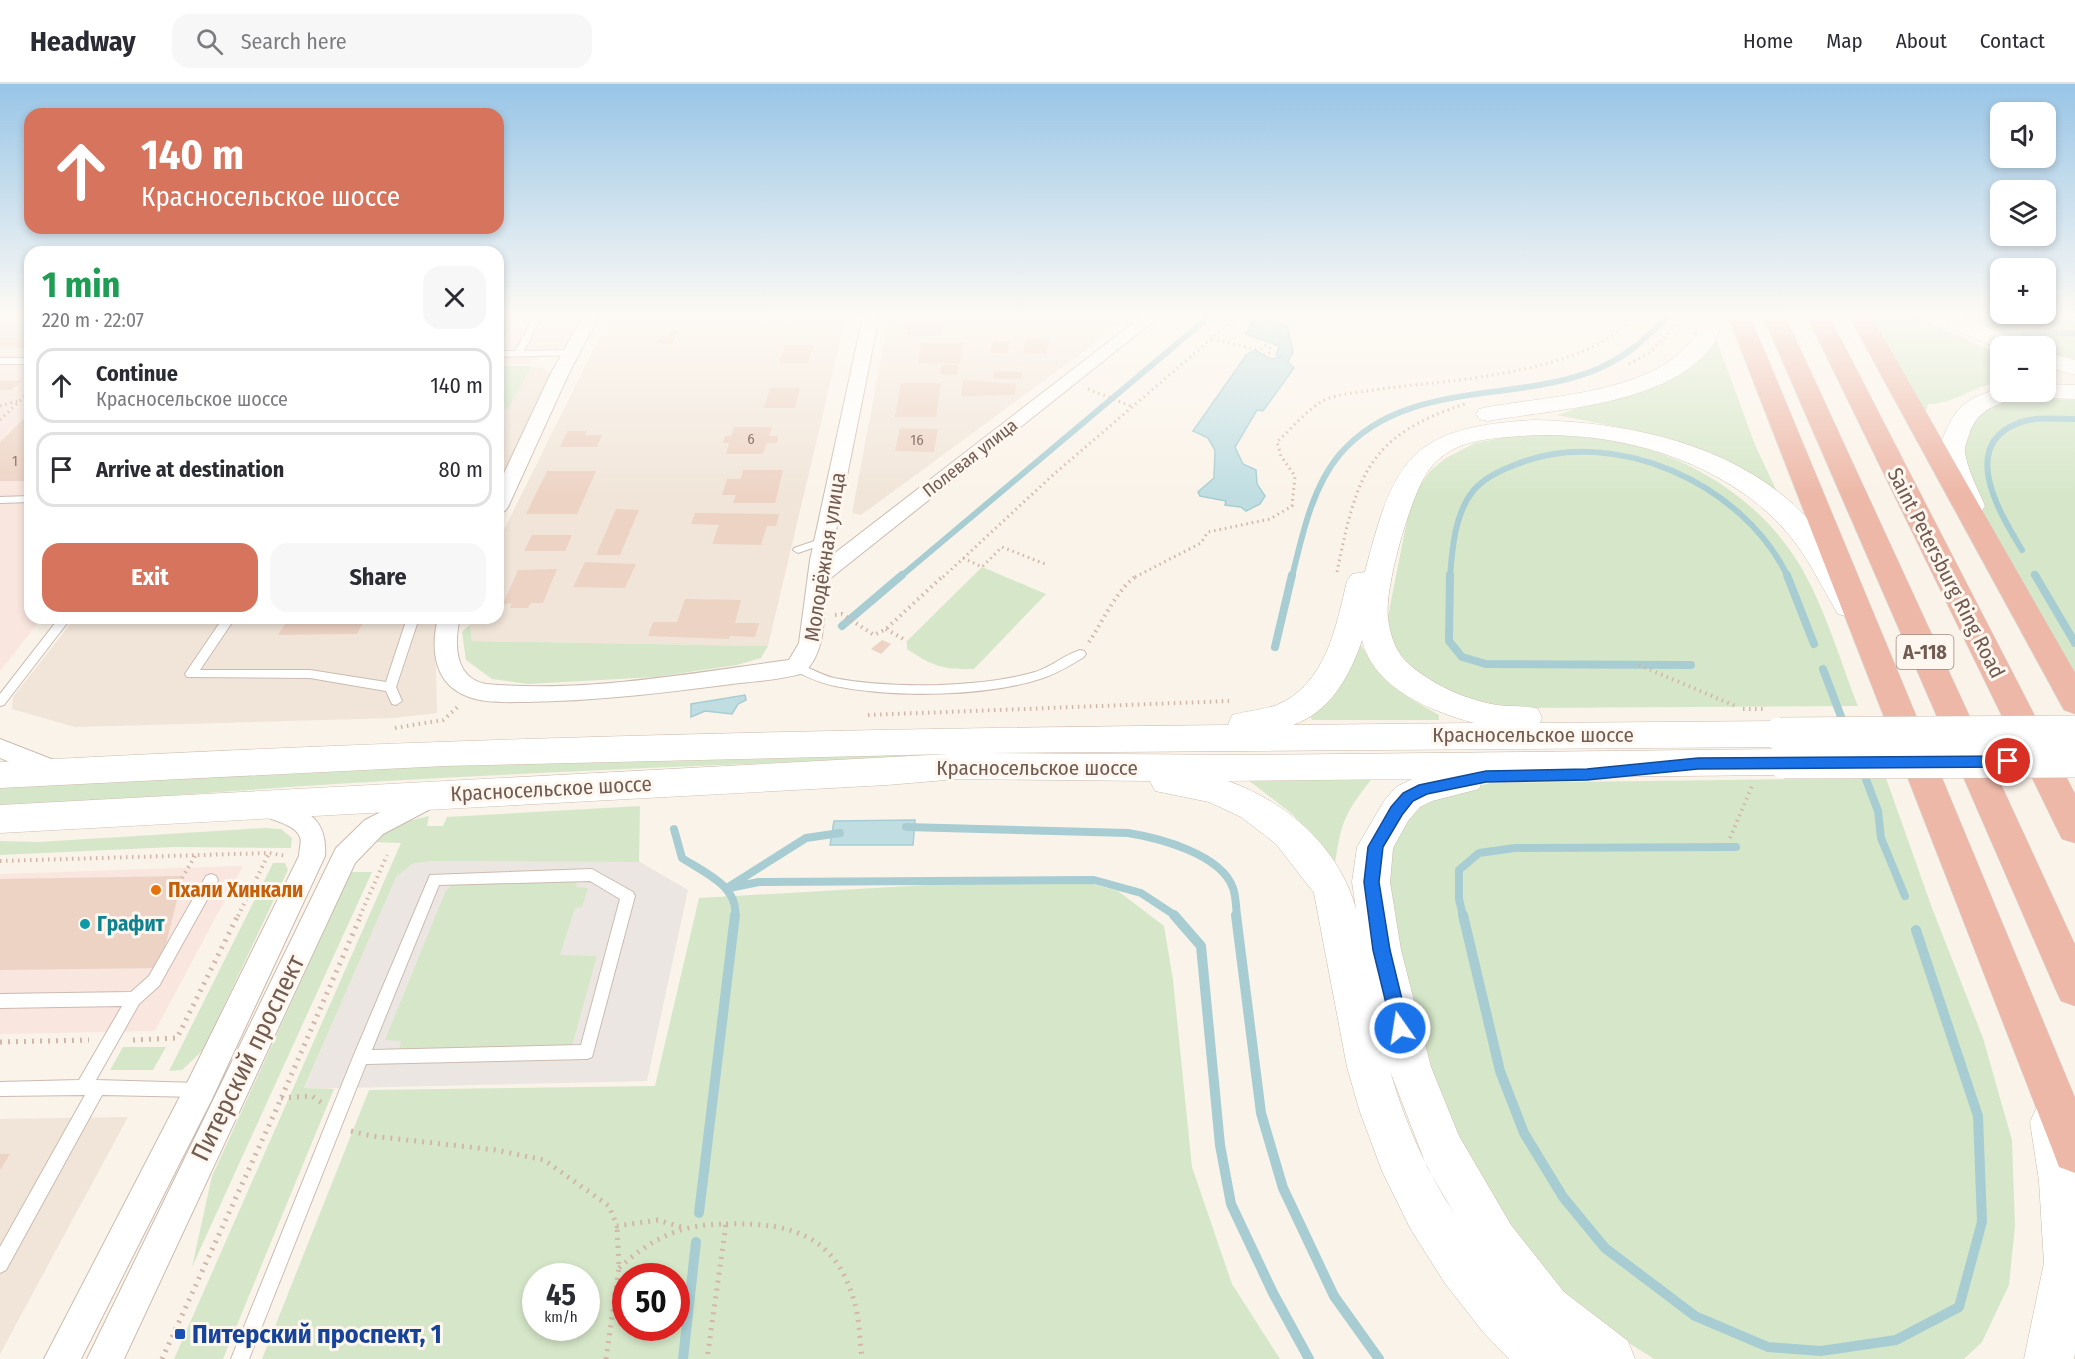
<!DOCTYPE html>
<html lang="en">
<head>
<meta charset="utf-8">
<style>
  body { margin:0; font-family:"Fira Sans Condensed",sans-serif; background:#f7f7f7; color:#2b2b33; height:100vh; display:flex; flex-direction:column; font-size:22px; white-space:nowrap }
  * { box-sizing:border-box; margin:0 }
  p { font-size:20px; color:#7c7c81 }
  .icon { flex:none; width:33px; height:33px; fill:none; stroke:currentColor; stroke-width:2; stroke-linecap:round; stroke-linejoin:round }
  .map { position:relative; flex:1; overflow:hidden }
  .side { position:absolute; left:24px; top:162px; width:480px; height:378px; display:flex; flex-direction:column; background:#fff; border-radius:18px; box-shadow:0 3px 9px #0003 }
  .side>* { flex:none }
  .top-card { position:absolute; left:24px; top:24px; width:480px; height:126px; border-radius:18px; box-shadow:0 3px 9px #0003; background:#d6745d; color:#fff; overflow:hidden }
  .tools { position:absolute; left:1990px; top:18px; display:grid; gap:12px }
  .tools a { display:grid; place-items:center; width:66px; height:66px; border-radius:12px; background:#fff; box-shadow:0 3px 9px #0003; font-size:30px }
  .speed { position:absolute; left:522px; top:1179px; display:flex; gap:12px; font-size:30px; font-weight:700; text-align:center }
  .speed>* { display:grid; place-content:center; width:78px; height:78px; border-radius:50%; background:#fff; box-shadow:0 3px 9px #0003; line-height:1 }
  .speed small { font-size:15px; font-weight:400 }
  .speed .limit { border:9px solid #d22; background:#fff; color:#111 }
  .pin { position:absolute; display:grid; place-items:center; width:51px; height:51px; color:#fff; margin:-26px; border:3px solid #fff; border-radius:50%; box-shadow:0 2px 6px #0007 }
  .me { position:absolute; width:66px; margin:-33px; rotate:347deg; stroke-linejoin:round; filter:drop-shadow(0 0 4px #0008) }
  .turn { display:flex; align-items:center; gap:21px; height:126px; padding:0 18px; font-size:27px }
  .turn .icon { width:78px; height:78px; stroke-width:2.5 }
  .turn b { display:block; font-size:42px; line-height:51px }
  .round { display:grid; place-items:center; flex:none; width:63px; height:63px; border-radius:18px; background:#f7f7f7 }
  .overview { display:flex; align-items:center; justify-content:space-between; height:102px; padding:0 18px }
  h1 { font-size:36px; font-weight:700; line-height:45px; color:#1e9e55 }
  .primary-button { display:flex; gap:12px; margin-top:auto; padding:12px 18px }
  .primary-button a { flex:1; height:69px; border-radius:18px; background:#d6745d; color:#fff; font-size:24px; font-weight:700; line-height:69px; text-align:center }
  .primary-button a+a { background:#f7f7f7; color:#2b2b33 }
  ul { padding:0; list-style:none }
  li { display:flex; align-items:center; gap:18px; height:75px; margin:0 12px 9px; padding:0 6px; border:3px solid #e1e1e2; border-radius:18px }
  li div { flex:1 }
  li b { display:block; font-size:22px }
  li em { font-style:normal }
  header { display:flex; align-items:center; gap:36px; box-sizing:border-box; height:84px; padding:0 30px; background:#fff; border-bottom:2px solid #e1e1e2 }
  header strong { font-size:28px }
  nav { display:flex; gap:33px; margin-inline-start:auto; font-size:21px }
  .search { width:420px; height:54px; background:#f7f7f7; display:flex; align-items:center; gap:15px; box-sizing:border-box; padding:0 21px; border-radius:18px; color:#7c7c81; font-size:22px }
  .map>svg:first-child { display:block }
  .residential { fill:#f1e5d9 }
  .commercial { fill:#f9e6df }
  .industrial { fill:#ece6e2 }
  .green { fill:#d6e7c9; fill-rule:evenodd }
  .water { fill:#c0dee2; stroke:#a7cdd3; stroke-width:1.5 }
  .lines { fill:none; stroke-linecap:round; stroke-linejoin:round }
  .stream-far2 { stroke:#a7cdd3; stroke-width:6 }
  .stream-far1 { stroke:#a7cdd3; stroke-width:8 }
  .stream { stroke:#a7cdd3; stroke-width:10 }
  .building { fill:#edd3c4 }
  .service-casing { stroke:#cbbbb0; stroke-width:2 }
  .minor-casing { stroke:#cbbbb0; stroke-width:2 }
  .secondary-casing { stroke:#cdbcae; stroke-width:1 }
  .motorway-casing { stroke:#d8d1ce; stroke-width:1 }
  .path-far2 { stroke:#d2b6a7; stroke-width:3; stroke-dasharray:1.5 4; stroke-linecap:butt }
  .path-far1 { stroke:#d2b6a7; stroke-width:4; stroke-dasharray:1.5 4.5; stroke-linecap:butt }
  .path { stroke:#d2b6a7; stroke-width:5; stroke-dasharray:2 6; stroke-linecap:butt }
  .service { fill:#fff; fill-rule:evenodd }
  .minor { fill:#fff; fill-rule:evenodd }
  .secondary { fill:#fff; fill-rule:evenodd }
  .motorway { fill:#edb8a8; fill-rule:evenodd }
  .secondary-bridge-casing { stroke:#cdbcae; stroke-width:34; stroke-linecap:butt }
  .path-bridge { stroke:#d2b6a7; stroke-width:4; stroke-dasharray:1.5 4.5; stroke-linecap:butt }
  .secondary-bridge { stroke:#fff; stroke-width:33 }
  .route { fill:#1a73e8; stroke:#114b97; stroke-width:1.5 }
  .food-dot { fill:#e8710a; stroke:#fdf7f0; stroke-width:2 }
  .culture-dot { fill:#0f9aa8; stroke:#fdf7f0; stroke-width:2 }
  .transit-dot { fill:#1a4fb4; stroke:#fdf7f0; stroke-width:2 }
  .labels { text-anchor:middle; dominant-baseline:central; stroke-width:6; stroke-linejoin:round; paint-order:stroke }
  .far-number-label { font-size:15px; fill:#91796d }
  .far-street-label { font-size:18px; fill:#725b50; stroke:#fdf7f0 }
  .shield { fill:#fdf7f0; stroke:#9c8a80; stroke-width:1.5 }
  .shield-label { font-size:20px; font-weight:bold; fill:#725b50 }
  .street-label { font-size:21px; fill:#725b50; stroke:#fdf7f0 }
  .food-label { font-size:21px; font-weight:bold; fill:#c56008; stroke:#fdf7f0; text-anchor:start }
  .culture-label { font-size:21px; font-weight:bold; fill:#0d838f; stroke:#fdf7f0; text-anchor:start }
  .near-street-label { font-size:26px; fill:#725b50; stroke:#fdf7f0 }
  .near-transit-label { font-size:26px; font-weight:bold; fill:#164399; stroke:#fdf7f0; text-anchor:start }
</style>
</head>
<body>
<header>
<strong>Headway</strong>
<div class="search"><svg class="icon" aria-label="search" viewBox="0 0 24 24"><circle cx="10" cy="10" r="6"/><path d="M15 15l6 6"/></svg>Search here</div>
<nav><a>Home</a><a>Map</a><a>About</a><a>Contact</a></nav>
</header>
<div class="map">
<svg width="2075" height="1275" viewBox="0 0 2075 1275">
  <rect width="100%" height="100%" fill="#faf3e9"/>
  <path class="residential" d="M610,232H846L768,562L472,557L469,534H498V458Z
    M889,232H1132L861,431L852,429Z
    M498,281L543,284L552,291L498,411Z
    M75,534H442L435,549L437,629L394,634L75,643L12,625L13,613Z
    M128,1033L0,1270V1035Z"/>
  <path class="commercial" d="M0,232H30V534H42L0,587Z
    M498,232H583L569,259L528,280H498Z
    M243,782L155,947L0,950V790Z"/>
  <path class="industrial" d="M635,775L688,806L647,997L304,1005L395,793L412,780L433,777Z"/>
  <path class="green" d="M1865,232H1913L2001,271V298C1974,301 1955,320 1928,320L1925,332Z
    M1955,232H2075V279L2046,269V262H2029Z
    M1714,249L1755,361L1780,414L1689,366L1633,346L1557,331L1619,311Z
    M498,282H532L508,325H498Z
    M2042,315L2075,316V599C2052,557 1945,387 1966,347C1982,318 2013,317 2042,315Z
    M1554,348C1578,352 1603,353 1626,359C1695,376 1757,415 1796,475C1824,519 1839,574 1858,622L1512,624L1450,610L1403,579L1390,551L1388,532L1409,426L1418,404L1431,386L1446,374L1475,359L1522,350Z
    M982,483L1046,510L974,585C943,586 932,582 907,565V557Z
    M470,541L472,557L768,562L761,574L737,581L655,593L528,600L492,595L466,576L462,548Z
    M1358,557L1381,591L1411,615L1439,631V636H1312L1309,630Z
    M1059,665V670C853,675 647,683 441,694C294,701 147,715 0,721V704L45,701L440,681Z
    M1239,689L1374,692C1343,731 1341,738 1334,787L1307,745L1291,729Z
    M1886,694L1932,824L1983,954L2012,1056L2015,1142L2009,1201L1982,1258L1964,1275H1654L1558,1214L1454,1073L1403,907L1386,769L1407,732L1427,717L1490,699Z
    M640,722L639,778L433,777L412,780L396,793L304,1004L334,1005L223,1275H174L401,759L371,758L376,753L400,739L429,732L427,742H443L447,733Z
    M265,744L281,745L292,754L291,764L174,763L0,771V757L39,758Z
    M273,779H285L288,786L203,966L182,986L169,987Z
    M351,788H372L192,1183L212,1092Z
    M1066,793L1118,807L1164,842L1173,896L1192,1083L1232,1200L1280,1275H262L369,1006L655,1002L699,814ZM586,1192V1244H536V1192ZM676,1192V1244H626V1192Z
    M578,797L576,803L588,804L582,823L575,824L560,871L597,872L572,962L399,967L401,957L385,956L446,806L453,800Z
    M123,963H166L153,986H110Z"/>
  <path class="water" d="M1266,235L1287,242L1293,268L1288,278L1294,284L1263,327L1257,326L1235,363L1243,380L1256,386L1257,400L1265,412L1260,420L1246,427L1241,423L1225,421L1226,417L1200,412L1198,408L1214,394L1215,366L1208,354L1193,347L1247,270L1255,266L1271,275L1281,273L1276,271L1279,262L1245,250L1254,236Z
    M745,611L746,616L738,620L732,630L705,627L691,633V620Z
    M915,736L913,761H830L834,737Z"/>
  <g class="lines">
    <path class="stream-far2" d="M2024,250L2075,249
      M2022,466C2001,431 1959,364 2016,340C2034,332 2056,335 2075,335
      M2034,490L2036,493
      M900,493L1210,232
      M1292,493C1302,452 1312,403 1340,370C1405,294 1518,320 1600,284C1630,270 1645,255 1668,232
      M1450,493C1452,465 1455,428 1474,406C1485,393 1502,386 1517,380C1615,341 1744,400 1788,493"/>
    <path class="stream-far1" d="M1450,491L1449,557L1462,573L1486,580L1691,581
      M1787,491L1814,560
      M2035,491L2075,559
      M842,542L902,491
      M1275,563L1292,491
      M1823,585L1845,643
      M1862,685L1878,727L1881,754L1905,812
      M906,743L1128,749C1159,754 1221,770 1233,804C1236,812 1236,824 1237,832
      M674,745L682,774C703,788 739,802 735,832
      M727,804L806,754L840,749
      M729,804L759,798L1094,796L1141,809L1176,832
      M1463,832L1459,815V786L1479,769L1515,764L1736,763"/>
    <path class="stream" d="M1174,831L1201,862L1220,1061L1231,1120L1273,1209L1309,1275
      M1236,831L1261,1029L1283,1104L1334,1212L1379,1275
      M1463,831L1500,987L1524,1049L1563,1113L1605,1164L1695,1232L1768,1263L1821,1267L1896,1256L1959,1223L1982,1138L1978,1032L1916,846
      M699,1129L735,831
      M683,1275L696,1158"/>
  </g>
  <path class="building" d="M0,232H30V263H0Z
    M498,232H516L501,259H498Z
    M794,232H820L817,243H790Z
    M912,232H946L942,252L907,251L908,245L903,244L904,239L910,238Z
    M671,246H678L672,260L657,259L661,252H668Z
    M1026,254L1050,256L1046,270L1023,269Z
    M993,257H1009L1008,269L991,268Z
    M921,259H963L960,280L918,279Z
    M785,261H813L808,279H779Z
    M941,281H958L957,291L940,290Z
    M994,287L1022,288L1021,295L993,294Z
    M964,296L1016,300L1015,311L961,312Z
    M0,297H22L11,306H0Z
    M901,299H941L936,333H895Z
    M770,304H800L795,324H764Z
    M30,329V397H0V358Z
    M734,343H772L769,352H778L777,359H767L763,370H726L729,359H723L725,352H731Z
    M900,344L938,345L934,368L895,367Z
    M568,347H587L585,351H602L597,363H560Z
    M743,386H783L775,419H733L736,411H722L727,395H741Z
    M547,387H596L577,430H526Z
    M616,425L639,426L620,471H596Z
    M695,429L779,430L776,442H767L761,461L712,460L719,441L691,440Z
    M532,451H572L565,467H524Z
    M585,478L636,480L625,504L573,503Z
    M557,485L543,519H531L528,524H510L512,519L503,520L518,486Z
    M685,515L741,516L735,539H759L755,553L730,552L729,555L648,552L653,538H677Z
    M289,534H366L357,550L278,551Z
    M882,556L891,560L881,570L871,565Z
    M180,792L182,796L160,884L0,886V795Z
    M0,1070H10L0,1086Z"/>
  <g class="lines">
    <g class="service-casing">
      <path id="service" d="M534,232H542L524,267L571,266L575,269L574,271L498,273V267H515Z
        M0,274H30V280H0Z
        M30,412V418L0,419V413Z
        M823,454L828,457L827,459L798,469L793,466L794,464Z
        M59,534H71L4,621L0,622V610Z
        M223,534H235L200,586H310L386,598L407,534H419L396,603L402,617L396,621L392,620L386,607L310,594L187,593L185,590L187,587Z
        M1080,566L1084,567L1086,570L1084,573C1071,581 1058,589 1043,594C987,613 893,614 835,602C819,599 806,592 792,586L790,583L796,579C809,583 821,591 834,594C891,605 980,604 1035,588C1051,583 1064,571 1080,566Z
        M592,785L633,808L635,812L592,973L587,975L366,980L249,1275H231L353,973L430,791ZM590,797L620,815L581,961L372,966L439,801Z
        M211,790L216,792L218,796L159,902L139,920L96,996L199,999L204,1001L207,1006L204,1011L199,1013L102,1011L6,1186L0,1189V1163L85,1011L0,1012V998L79,996L122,922L0,924V910L131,908L149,892L206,792Z"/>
    </g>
    <g class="minor-casing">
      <path id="minor" d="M583,232H599L569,289L508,423L505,427L498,429V402L551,289Z
        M863,232H879L831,472L1142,232H1160L827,497C822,529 829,564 804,589C781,596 755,597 732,600C663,609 595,617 526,618C505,618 482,620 462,610C433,596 431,562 438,534H460C454,559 454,594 486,600C586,609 690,589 789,576L799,559L810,476Z
        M0,655L64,680L67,687L64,694L55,697L0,674Z
        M429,704L438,707L442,714L438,721L383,750L355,779L124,1275H87L336,764L365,736Z
        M262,712C298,724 328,727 325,772L211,1017L81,1275H44L189,995L299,772C299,766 302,758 300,753C295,739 265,734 253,729L249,722L253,715Z"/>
    </g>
    <g class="secondary-casing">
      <path id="secondary" d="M1702,232H1724C1721,242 1718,254 1712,262C1669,321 1555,325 1488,337L1479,335L1476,330L1479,325L1488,323C1548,312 1651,309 1691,257C1696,251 1699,240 1702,232Z
        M1930,232H1960L2021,257L2025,262H2001V265L1933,237Z
        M2046,268L2075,276V291L2046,283Z
        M2046,300L2075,301V315C2039,314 1981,308 1969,351C1967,357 1964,364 1965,369C1968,387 1978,405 1985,422L1981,428L1971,430L1961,428L1938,367C1952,329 1959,314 2001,305V308H2046Z
        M1534,336C1635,338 1753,364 1819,448C1837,471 1850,498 1864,523L1860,530L1849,533L1838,530C1814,490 1803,460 1766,427C1697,367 1598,344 1508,353C1487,355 1465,357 1447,369C1438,375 1430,383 1425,392C1409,419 1384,504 1388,535C1391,554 1396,570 1411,582C1435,602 1467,616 1497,621C1511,623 1524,621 1538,625L1542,634L1540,639L1780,637L1792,641L1797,650L1792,659L1780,663L987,669L1247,671L1784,665L1796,669L1801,678L1796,687L1784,691L1483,694L1479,705L1432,717L1420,723L1408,737L1393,764L1390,798L1401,866L1431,983L1459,1052L1511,1141L1564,1208L1628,1257L1635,1275H1509L1483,1248L1444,1198L1410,1144L1382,1087L1360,1028L1347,983L1314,809L1276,760L1241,733L1209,718L1155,707L1150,697L957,695L887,701L0,749V721L948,670L445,682L0,704V678C409,655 818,645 1228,641L1232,631C1247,627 1263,626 1277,621C1326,600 1336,543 1347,497L1352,490L1365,488C1394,374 1411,343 1534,336ZM1362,556C1374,605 1431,627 1474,639L1293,641C1330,628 1350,592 1362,556ZM1412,695L1396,703L1384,717L1357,763L1352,798L1356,825C1339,763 1287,718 1228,697ZM1390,987L1427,1083L1455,1131C1426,1086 1405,1039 1390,987Z
        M2052,1017L2067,1023L2075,1045V1269L2074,1275H2024L2044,1179L2039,1097L2030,1038L2037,1023Z"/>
    </g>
    <g class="motorway-casing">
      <path id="motorway" d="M1728,232H1750L2075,1014V1089L2059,1083L2053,1067Z
        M1763,232H1785L2075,861V922L2061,917L2055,904Z
        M1807,232H1829L2075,710V759L2062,755L2057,745Z
        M1849,232H1871L2075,589V630L2064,626Z"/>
    </g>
    <path class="path-far2" d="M1212,255L1259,266
      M1261.5 266a4.5 4.5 0 1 1 9 0a4.5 4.5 0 1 1-9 0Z
      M1629,280L1651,268L1685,232
      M1088,305L1133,323
      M0,322L20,316
      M0,336L30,307
      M963,474L982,483L1002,463L1045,480
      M1337,488C1357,391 1367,351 1468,319
      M943,493L1053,391L1238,232
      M1135,493L1201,459L1208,448L1270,435L1292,422L1295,392L1281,372L1277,358C1291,345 1305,328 1321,318C1335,309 1371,307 1388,304C1454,296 1591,288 1633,232"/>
    <path class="path-far1" d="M835,531L842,530L874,551L886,545L944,491
      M886,545L907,557
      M1089,558C1103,537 1118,503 1138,491
      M1639,581L1738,623
      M868,631L1229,617
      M395,644L443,636L459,622
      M1730,754L1752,702
      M0,777L269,769L287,772
      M182,794L195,772
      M238,832L269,769
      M360,832L387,771"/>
    <path class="path" d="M133,956L177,954L238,831
      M0,958L89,956
      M281,1014L312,1012L322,1019
      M351,1047L372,1052L495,1066L544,1076L609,1122L617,1142L658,1136L681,1143
      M726,1140C796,1138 841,1154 857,1229C860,1244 860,1260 862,1275
      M619,1184C652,1154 681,1140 726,1140L707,1275
      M162,1275L276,1026L361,831
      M606,1275L619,1184L617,1142"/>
    <use href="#service" class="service"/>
    <use href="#minor" class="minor"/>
    <use href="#secondary" class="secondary"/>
    <use href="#motorway" class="motorway"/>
    <g class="secondary-bridge-casing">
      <path id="secondary-bridge" d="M1780,650L2075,648
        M1784,678L2075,677"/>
    </g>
    <path class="path-bridge" d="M1743,625H1765"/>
    <use href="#secondary-bridge" class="secondary-bridge"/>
  </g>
  <linearGradient id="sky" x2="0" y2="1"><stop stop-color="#98c5e6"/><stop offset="0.56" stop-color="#fdfaf5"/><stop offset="1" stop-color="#fdfaf5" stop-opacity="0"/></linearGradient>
  <rect width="2075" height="411" fill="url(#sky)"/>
  <path class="route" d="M2008,672L2015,677L2008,683L1698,685L1587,696L1486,698L1427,710L1413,717L1402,731L1383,763L1379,798L1390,866L1409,944L1406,949L1400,952L1394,949L1392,944L1373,866L1364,798L1368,763L1391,723L1403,709L1419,701L1486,687L1587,685L1698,674Z"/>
  <circle class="food-dot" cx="156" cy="806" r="6"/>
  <circle class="culture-dot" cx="85" cy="840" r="6"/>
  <rect class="transit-dot" x="174" y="1244" width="12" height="12" rx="3"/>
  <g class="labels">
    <g class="far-number-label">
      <text x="751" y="355">6</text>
      <text x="917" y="356">16</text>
      <text x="15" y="377">1</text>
    </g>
    <g class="far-street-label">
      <text transform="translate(970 374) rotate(-38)">Полевая улица</text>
    </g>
    <rect class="shield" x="1896.5" y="551" width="57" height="34" rx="4.5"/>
    <g class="shield-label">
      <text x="1925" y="568">А-118</text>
    </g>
    <g class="street-label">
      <text transform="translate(825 473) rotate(-81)">Молодёжная улица</text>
      <text transform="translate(1946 489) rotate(63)">Saint Petersburg Ring Road</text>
      <text x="1533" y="651">Красносельское шоссе</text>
      <text x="1037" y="684">Красносельское шоссе</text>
      <text transform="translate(551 705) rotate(-3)">Красносельское шоссе</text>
    </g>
    <g class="food-label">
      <text x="168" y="806">Пхали Хинкали</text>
    </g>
    <g class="culture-label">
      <text x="97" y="840">Графит</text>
    </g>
    <g class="near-street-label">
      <text transform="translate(248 974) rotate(-64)">Питерский проспект</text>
    </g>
    <g class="near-transit-label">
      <text x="192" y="1250">Питерский проспект, 1</text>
    </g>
  </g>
</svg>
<div class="tools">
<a><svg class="icon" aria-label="sound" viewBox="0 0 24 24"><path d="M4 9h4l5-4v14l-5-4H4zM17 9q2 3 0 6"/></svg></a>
<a><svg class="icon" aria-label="layers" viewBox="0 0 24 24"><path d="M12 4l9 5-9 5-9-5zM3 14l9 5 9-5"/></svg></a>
<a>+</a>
<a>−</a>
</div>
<div class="speed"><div>45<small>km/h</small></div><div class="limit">50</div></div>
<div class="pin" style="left:2008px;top:677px;background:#d93025"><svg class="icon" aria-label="arrive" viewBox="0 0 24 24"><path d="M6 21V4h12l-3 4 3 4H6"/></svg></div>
<svg class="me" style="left:1400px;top:944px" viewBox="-20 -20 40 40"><circle r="17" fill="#1a73e8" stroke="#fff" stroke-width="3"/><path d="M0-11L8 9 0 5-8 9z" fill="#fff"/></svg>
<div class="top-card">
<div class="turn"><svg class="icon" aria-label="ahead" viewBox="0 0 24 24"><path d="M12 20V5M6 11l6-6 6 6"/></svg><div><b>140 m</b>Красносельское шоссе</div></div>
</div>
<section class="side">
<div class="overview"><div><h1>1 min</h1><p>220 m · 22:07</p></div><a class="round"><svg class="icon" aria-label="close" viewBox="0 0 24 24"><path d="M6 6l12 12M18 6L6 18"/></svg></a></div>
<ul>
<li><svg class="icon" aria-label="ahead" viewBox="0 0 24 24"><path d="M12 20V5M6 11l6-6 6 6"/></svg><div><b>Continue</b><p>Красносельское шоссе</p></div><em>140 m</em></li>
<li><svg class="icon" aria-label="arrive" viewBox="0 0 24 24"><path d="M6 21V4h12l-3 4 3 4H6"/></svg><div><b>Arrive at destination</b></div><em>80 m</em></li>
</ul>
<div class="primary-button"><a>Exit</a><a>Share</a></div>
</section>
</div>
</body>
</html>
